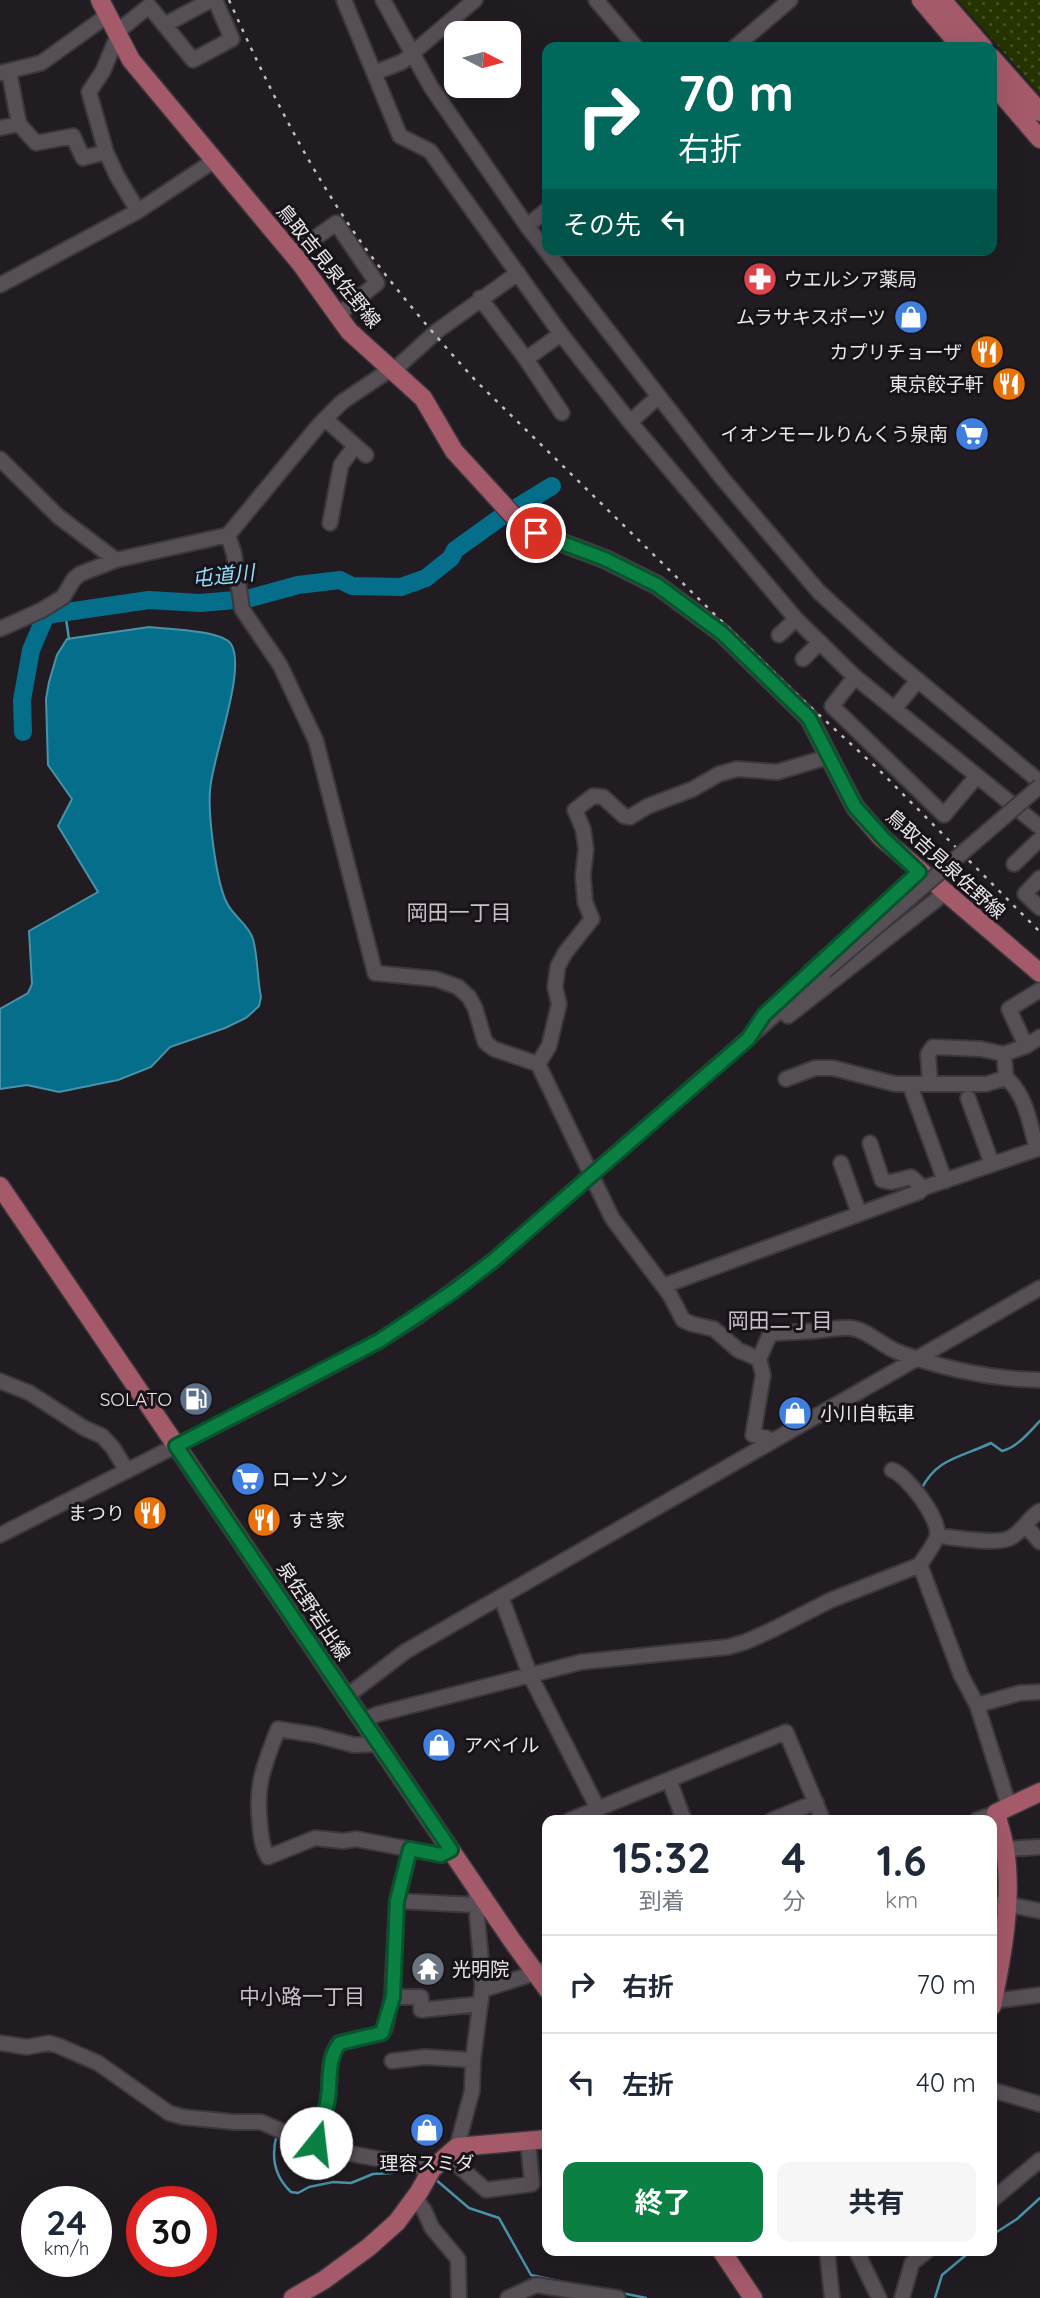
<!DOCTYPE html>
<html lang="ja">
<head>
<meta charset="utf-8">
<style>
  body { margin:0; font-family:Quicksand,"Noto Sans JP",sans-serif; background:#f6f6f7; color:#1f2937; height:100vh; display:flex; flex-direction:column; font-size:26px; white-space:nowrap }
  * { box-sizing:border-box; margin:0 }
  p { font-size:23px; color:#747a83 }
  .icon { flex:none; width:38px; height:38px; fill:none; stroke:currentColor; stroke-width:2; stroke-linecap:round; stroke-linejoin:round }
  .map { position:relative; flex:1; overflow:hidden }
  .drawer { position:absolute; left:542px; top:1815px; width:455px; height:441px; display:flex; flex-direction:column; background:#fff; border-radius:14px; box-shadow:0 7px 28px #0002 }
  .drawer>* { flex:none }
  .banner { position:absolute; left:542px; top:42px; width:455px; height:214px; border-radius:14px; box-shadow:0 7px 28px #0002; background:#00695c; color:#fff; overflow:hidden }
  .needle { width:46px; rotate:96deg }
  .buttons { position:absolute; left:444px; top:21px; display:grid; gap:14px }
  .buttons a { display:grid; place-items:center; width:77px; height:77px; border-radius:14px; background:#fff; box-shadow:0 7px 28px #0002; font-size:35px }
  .speed { position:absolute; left:21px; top:2186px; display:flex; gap:14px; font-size:35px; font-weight:700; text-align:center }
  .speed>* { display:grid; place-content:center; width:91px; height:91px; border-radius:50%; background:#fff; box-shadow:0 7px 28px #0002; line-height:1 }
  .speed small { font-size:18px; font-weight:400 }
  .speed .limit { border:10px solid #d22; background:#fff; color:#111 }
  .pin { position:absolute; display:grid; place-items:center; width:60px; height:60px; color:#fff; margin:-30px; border:4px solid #fff; border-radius:50%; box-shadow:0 2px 7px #0007 }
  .me { position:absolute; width:77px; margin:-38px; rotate:16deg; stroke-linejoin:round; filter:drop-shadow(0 0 5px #0008) }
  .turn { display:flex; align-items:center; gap:24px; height:147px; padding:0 21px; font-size:32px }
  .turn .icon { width:91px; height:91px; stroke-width:2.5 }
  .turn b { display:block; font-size:49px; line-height:60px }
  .then { display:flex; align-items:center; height:66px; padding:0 21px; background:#0003; gap:14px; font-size:26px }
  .eta { display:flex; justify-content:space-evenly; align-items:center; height:119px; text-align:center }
  .eta b { font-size:42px; font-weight:700; line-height:49px }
  .cta { display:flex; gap:14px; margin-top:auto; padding:14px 21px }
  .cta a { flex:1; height:80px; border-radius:14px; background:#0b8043; color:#fff; font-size:28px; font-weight:700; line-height:80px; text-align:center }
  .cta a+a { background:#f6f6f7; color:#1f2937 }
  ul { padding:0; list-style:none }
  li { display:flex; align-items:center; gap:21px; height:98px; padding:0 21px; border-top:2px solid #e0e1e3 }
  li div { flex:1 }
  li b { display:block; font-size:26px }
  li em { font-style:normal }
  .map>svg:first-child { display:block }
  .park { fill:url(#park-dots) }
  .water { fill:#046e8b; stroke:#4992a8; stroke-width:2 }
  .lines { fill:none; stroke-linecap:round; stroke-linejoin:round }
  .stream { stroke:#4992a8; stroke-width:2.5 }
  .river { stroke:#046e8b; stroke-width:18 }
  .minor-casing { stroke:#3b383c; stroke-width:18 }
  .major-casing { stroke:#3b383c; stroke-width:21 }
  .minor { stroke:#564f56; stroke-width:14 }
  .major { stroke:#a55a69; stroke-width:18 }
  .rail { stroke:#c1bec2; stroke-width:2.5; stroke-dasharray:3.5 7; stroke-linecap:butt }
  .minor-bridge-casing { stroke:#3b383c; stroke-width:18; stroke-linecap:butt }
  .minor-bridge { stroke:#564f56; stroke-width:14 }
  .route-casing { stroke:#07532c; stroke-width:18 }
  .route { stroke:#0b8043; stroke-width:12 }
  .labels { text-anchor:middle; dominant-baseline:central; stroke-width:6; stroke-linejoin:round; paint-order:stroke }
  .street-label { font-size:19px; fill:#eae7eb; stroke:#181318 }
  .poi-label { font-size:19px; fill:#eae7eb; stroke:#181318; text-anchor:start }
  .water-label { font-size:21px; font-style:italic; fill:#8eddfb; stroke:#181318 }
  .neighbourhood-label { font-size:21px; fill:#c7c0c8; stroke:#181318 }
</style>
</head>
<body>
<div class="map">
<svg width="1040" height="2298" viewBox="0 0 1040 2298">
  <defs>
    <pattern id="park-dots" width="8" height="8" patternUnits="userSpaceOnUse" patternTransform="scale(1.75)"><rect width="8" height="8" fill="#253300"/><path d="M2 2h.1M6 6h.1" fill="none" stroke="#455125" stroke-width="1.8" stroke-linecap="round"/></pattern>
  </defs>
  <rect width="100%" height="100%" fill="#211c21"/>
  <path class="park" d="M958,0H1040V94Z"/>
  <path class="water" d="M149,627C166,629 222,630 231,644C247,669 212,758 210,790C208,814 216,885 228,905C234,916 250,927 253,939C258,957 257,978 261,997L259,1006L246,1018L225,1028L170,1047L151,1067L118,1080L59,1092L27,1085L0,1089V1009L28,993L32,984L29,931L98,892L58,826L72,799L48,765L46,699L49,682L57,655L67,639Z"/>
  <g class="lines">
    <path class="stream" d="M65,612L69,639
      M921,1490C936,1458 962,1457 991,1443L1002,1451C1018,1447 1029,1432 1040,1421
      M277,2134C271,2155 273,2175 291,2192L298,2193L309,2187L333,2182L351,2183L373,2174L391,2173L404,2169
      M435,2179L469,2208L499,2218L531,2275L563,2282
      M992,2235L1017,2219L1040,2198
      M622,2293L646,2298
      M935,2298L942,2275L972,2250"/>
    <path class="river" d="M516,508L552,486
      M23,732L22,700L31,650L46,615L149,600L200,603L247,599L298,585L340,580L352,586L401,587L426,578L451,558L455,550L501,517"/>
    <g class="minor-casing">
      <path id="minor" d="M344,0L400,136L430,151L561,334L630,422L796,619L855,677L1040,827
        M383,0L431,87L527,226L722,478L819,592L890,657L1040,782
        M596,0L636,47
        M164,25L211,0
        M117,32L149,6L193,60L232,39L215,0
        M118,35L103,71L89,92L106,152L117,176L138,211
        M735,47L790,0
        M9,71L19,124L36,143L73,136L83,158L106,152
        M0,73L41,63L108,15
        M374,73L402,62L475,0
        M0,128L19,124
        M527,226L548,209
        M293,254L336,223L377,283L338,315
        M0,285L138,211L215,160
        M480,298L526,359L562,413
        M526,359L561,334
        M393,371L437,331L518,273
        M325,419L366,455
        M630,422L658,397
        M0,459L59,517L116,560
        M330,523L341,465L355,446
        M228,535L234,554L242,609L280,665L316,741L375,973L436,979L458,987L469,997L475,1008L485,1042L494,1049L538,1064
        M0,629L42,610L63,597L74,579L80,574L116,560L228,535L319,425L342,402L391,369
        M779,635L796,619
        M803,659L820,642
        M855,677L832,706L944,815L977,776
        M895,708L918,680
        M1014,864L1040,839
        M1040,878L1025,894L1040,908
        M808,974L919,872
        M788,1016L945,893
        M1026,1046L1009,1009L1040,990
        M1004,1054L1006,1078C1026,1094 1030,1125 1037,1149
        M786,1079L815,1068H833L895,1084H986L1006,1078
        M930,1083L928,1054L933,1047L981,1049L1004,1054L1026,1046L1040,1037
        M912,1091L945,1181
        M968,1098L992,1164
        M870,1143L882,1180L891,1182L911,1177L923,1188
        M841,1163L859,1213
        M663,1286L919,1192L923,1188L1040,1148
        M759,1359L770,1334C785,1332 798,1332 813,1331C826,1330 838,1327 851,1328C868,1330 882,1346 898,1352C944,1369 990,1379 1040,1380
        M0,1381L30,1393L84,1428L102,1436L113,1448L127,1471
        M769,1443L767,1438L753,1435L763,1375L759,1359L738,1350L714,1329L692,1324L683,1320L670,1295L612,1218L538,1064L549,1046L559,1004L555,987L558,966L565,953L592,919L585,902L583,875L586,849L583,829L575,810L593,796L603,797L624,816L630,817L648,806L693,789L719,774L737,769L777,772L828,757
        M892,1470C907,1475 941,1520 937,1536C934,1546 925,1556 920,1565
        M1026,1526L1040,1542
        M0,1535L292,1387L379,1341L417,1317L494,1260L825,971
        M937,1536C956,1537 998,1546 1012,1537C1024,1530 1029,1517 1040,1511
        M501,1597L530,1675L598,1809
        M347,1696L406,1651L1040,1288
        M977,1705L1020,1693L1040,1692
        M363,1720L378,1714L581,1662L728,1647L745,1642L772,1630L831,1600L920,1565L961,1675L977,1705L1009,1806
        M379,1744L354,1745L316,1735L278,1729C264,1766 255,1784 260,1825C261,1837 262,1847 268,1857L315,1838L343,1841L356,1839L441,1855L451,1851
        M669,1780L684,1820
        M570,1820L786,1732L822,1818
        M772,1820L816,1802
        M977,1820L996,1813
        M410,1849L397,1901L392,1997H421V2010L480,2004
        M1005,1849L1040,1847
        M476,1886C475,1921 483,1955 482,1990
        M397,1901L475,1905
        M992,1904H1006L1040,1911
        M993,2001L1040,1995
        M0,2043L27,2047L49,2043L59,2046L98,2063L169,2113L183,2117L234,2122H261L300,2139L337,2151L432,2169
        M392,2061L425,2057L473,2060
        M992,2090L1040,2104
        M316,2143C320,2130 324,2117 327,2104C332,2084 325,2061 339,2043L382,2033L385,2028L392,1997
        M457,2147L472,2091L473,2060L482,1990L548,1969
        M447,2156L486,2190L532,2184L528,2141
        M415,2198L424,2210L432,2228L458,2259L459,2298
        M992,2200L1040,2160
        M827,2250L832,2298
        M856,2250L879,2298
        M508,2298L536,2285L618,2298
        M902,2298L912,2263L928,2250"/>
    </g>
    <g class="major-casing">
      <path id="major" d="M100,0L131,60L301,264L349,331L423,398L454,451L519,522L536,533L605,559L657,585L722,633L809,718L855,807L882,838L1040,973
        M921,0L961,47
        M942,0L983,47
        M992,58L1040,112
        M992,83L1040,139
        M0,1186L511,1939L548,1990
        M992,2006C1002,1957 1013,1900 1005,1849C1003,1837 999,1825 996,1813L1040,1792
        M721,2250L753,2298
        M293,2298L324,2280L369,2247L397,2222L419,2192L432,2169L457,2147L548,2139"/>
    </g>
    <use href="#minor" class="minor"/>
    <use href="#major" class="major"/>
    <path class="rail" d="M229,0C268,87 310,172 366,249C400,295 437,338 476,381L793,691L876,767L1040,932"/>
    <g class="minor-bridge-casing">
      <path id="minor-bridge" d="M825,971L1040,786"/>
    </g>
    <use href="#minor-bridge" class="minor-bridge"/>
  </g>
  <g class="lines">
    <g class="route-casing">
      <path id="route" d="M316,2143C320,2130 324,2117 327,2104C332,2084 325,2061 340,2043L382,2033L393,1997L397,1901L410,1849L441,1855L451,1850L176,1446L379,1341L454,1291L494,1260L748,1039L764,1015L919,872L883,838L855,807L809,718L722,633L657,585L605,559L536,533"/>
    </g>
    <use href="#route" class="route"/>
  </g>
  <defs>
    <g id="pharmacy-disc" transform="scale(1.75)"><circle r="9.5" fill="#e0444e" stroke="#181318"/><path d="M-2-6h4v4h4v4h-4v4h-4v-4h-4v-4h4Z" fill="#fff"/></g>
    <g id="shop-disc" transform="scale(1.75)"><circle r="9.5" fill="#3f7fe0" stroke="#181318"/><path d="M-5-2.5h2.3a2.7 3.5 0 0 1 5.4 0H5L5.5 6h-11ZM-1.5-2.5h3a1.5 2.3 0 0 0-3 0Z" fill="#fff"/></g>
    <g id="restaurant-disc" transform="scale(1.75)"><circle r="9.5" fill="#e8710a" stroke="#181318"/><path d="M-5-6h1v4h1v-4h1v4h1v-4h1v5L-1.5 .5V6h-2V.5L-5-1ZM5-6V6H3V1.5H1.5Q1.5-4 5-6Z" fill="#fff"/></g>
    <g id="supermarket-disc" transform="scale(1.75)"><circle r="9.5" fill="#3f7fe0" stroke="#181318"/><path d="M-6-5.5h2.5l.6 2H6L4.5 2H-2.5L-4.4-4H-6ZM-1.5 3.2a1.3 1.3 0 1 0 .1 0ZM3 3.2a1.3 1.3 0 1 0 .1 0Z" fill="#fff"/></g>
    <g id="fuel-disc" transform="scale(1.75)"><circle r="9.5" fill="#5c6f8a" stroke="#181318"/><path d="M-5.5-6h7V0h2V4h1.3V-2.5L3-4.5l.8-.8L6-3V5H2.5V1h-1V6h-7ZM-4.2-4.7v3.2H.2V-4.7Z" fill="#fff"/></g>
    <g id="temple-disc" transform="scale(1.75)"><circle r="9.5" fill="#6b7280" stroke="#181318"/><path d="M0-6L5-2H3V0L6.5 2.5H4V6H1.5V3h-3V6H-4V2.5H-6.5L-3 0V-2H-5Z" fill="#fff"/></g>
  </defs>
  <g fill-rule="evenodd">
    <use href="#pharmacy-disc" x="760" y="279"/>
    <use href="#shop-disc" x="911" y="317"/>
    <use href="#restaurant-disc" x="987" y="352"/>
    <use href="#restaurant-disc" x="1009" y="384"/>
    <use href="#supermarket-disc" x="972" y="434"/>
    <use href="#fuel-disc" x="196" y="1399"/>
    <use href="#shop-disc" x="795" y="1413"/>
    <use href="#supermarket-disc" x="248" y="1479"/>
    <use href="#restaurant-disc" x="150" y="1513"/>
    <use href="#restaurant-disc" x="264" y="1520"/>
    <use href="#shop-disc" x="439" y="1745"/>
    <use href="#temple-disc" x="428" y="1969"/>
    <use href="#shop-disc" x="427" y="2130"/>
  </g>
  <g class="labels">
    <g class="street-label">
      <text transform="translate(329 266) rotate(51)">鳥取吉見泉佐野線</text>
      <text transform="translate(946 864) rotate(42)">鳥取吉見泉佐野線</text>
      <text transform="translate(314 1611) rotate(56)">泉佐野岩出線</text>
    </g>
    <g class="poi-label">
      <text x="784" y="279">ウエルシア薬局</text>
      <text x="886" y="317" text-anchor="end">ムラサキスポーツ</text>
      <text x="962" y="352" text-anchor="end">カプリチョーザ</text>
      <text x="984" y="384" text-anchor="end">東京餃子軒</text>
      <text x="948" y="434" text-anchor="end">イオンモールりんくう泉南</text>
      <text x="172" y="1399" text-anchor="end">SOLATO</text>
      <text x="820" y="1413">小川自転車</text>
      <text x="272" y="1479">ローソン</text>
      <text x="125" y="1513" text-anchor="end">まつり</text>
      <text x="288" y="1520">すき家</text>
      <text x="464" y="1745">アベイル</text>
      <text x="452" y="1969">光明院</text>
      <text x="427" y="2163" text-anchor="middle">理容スミダ</text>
    </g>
    <g class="water-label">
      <text transform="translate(223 575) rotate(-6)">屯道川</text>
    </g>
    <g class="neighbourhood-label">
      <text x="459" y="912">岡田一丁目</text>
      <text x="780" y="1320">岡田二丁目</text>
      <text x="302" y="1996">中小路一丁目</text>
    </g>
  </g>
</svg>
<div class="buttons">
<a><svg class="needle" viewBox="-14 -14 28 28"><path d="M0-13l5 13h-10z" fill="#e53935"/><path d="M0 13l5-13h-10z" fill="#747a83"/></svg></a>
</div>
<div class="speed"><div>24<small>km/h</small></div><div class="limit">30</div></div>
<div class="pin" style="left:536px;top:533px;background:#d93025"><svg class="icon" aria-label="arrive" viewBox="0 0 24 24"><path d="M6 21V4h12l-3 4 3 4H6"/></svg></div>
<svg class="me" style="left:316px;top:2143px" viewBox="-20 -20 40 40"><circle r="19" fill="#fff"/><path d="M0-13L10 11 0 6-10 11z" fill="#0b8043"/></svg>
<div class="banner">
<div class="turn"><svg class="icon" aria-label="right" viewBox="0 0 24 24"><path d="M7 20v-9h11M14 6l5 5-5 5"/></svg><div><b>70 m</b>右折</div></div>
<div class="then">その先<svg class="icon" aria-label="left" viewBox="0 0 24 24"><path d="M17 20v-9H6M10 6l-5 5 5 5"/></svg></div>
</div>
<section class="drawer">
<div class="eta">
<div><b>15:32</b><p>到着</p></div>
<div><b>4</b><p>分</p></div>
<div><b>1.6</b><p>km</p></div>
</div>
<ul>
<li><svg class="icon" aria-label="right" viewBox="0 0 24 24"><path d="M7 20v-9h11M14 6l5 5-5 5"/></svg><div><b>右折</b></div><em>70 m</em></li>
<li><svg class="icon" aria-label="left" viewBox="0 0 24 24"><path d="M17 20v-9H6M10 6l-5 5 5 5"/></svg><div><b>左折</b></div><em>40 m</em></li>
</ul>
<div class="cta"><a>終了</a><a>共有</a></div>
</section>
</div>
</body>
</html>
